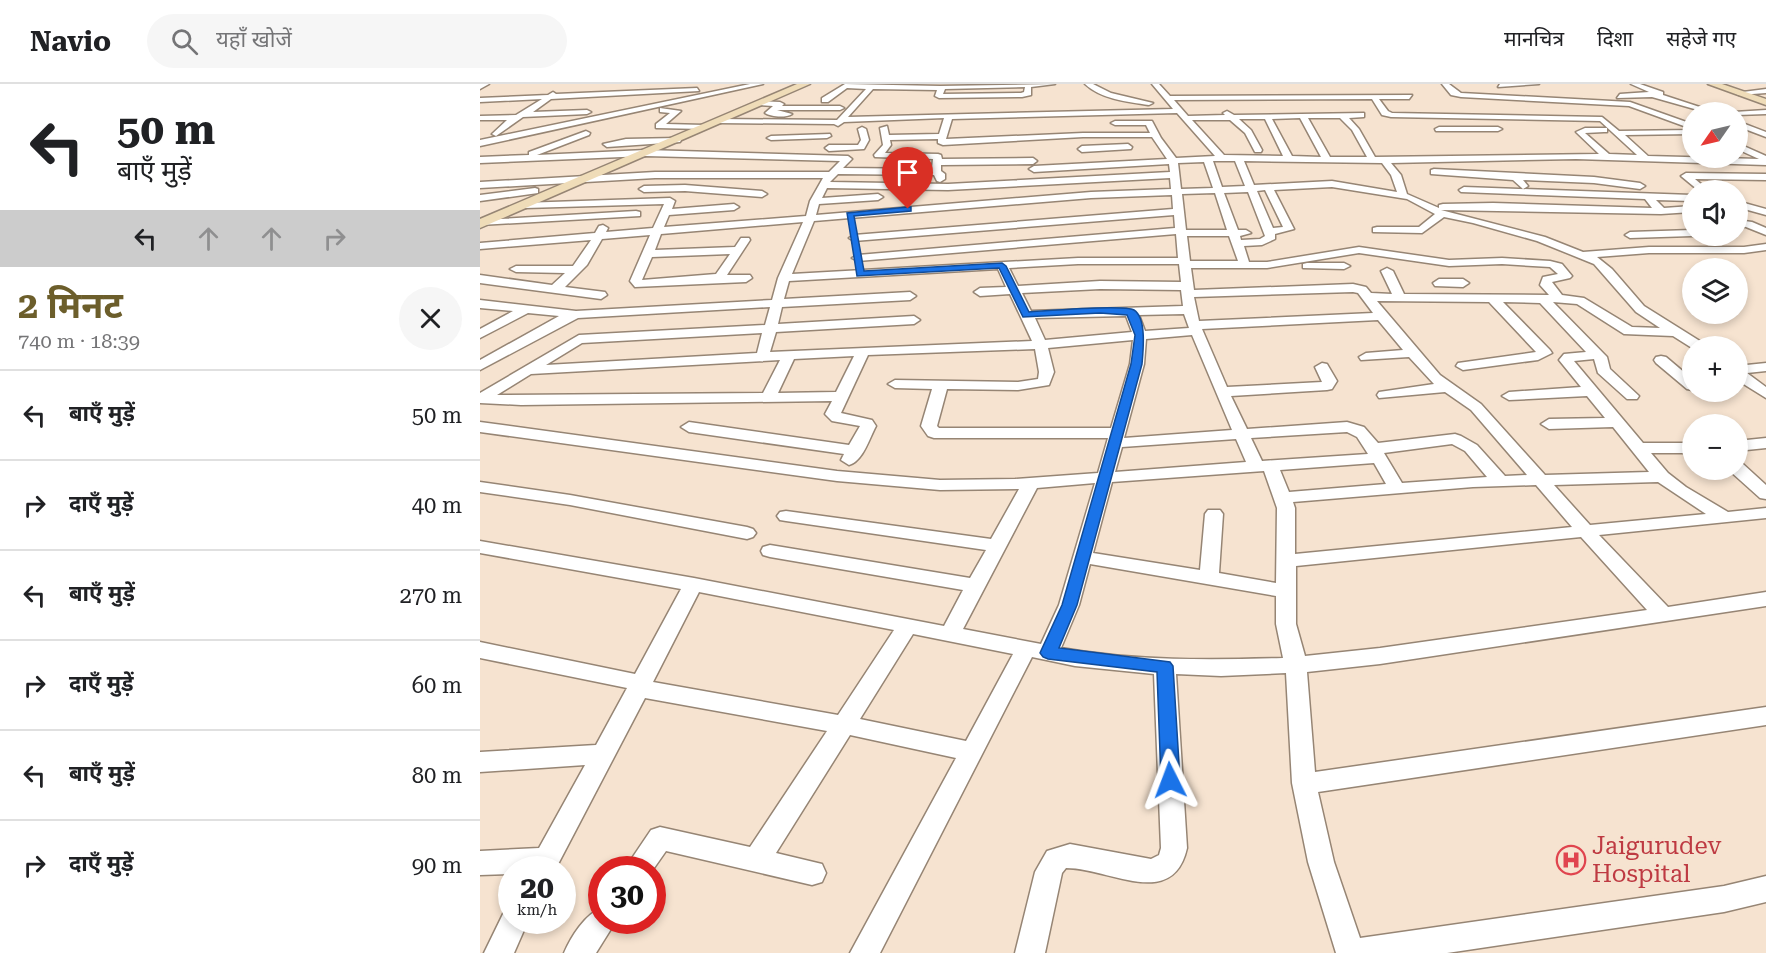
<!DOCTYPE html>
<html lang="hi">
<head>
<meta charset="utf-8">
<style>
  body { margin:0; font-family:"Roboto Serif","Noto Sans Devanagari",serif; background:#f6f6f6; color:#202124; height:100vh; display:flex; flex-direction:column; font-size:22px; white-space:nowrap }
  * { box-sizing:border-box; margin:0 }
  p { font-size:20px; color:#757577 }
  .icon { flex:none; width:33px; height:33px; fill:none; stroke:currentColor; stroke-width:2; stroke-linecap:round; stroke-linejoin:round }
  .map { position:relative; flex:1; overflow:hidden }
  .details { display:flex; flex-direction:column; background:#fff; width:480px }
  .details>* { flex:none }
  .hud { background:#fff; color:#202124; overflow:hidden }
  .needle { width:39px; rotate:236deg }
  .fabs { position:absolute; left:1202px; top:18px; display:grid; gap:12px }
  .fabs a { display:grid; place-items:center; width:66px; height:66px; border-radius:50%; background:#fff; box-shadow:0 3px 9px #0003; font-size:30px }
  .speed { position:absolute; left:18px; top:772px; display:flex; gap:12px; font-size:30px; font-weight:700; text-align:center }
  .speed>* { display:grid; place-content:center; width:78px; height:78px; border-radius:50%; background:#fff; box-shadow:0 3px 9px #0003; line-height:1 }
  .speed small { font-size:15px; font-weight:400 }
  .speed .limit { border:9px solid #d22; background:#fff; color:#111 }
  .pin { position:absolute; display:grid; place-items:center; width:51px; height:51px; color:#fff; margin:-62px -26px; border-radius:50% 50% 50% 0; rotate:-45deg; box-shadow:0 0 6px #0007 }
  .pin .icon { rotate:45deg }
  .me { position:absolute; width:66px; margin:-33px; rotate:357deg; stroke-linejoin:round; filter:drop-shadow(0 0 4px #0008) }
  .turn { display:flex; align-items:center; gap:21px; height:126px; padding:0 18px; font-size:27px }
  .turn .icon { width:78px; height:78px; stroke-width:2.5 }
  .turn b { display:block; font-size:42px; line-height:51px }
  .lanes { display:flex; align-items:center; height:57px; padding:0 18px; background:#0003; justify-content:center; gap:30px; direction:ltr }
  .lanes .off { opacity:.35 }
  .round { display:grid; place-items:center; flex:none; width:63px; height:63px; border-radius:32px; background:#f6f6f6 }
  .head { display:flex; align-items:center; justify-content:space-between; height:102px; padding:0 18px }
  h1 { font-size:36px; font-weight:700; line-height:45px; color:#6c5e2b }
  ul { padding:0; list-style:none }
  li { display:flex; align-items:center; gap:18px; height:90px; padding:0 18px; border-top:2px solid #e0e0e0 }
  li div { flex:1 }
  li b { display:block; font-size:22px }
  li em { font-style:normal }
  header { display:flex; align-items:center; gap:36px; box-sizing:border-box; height:84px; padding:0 30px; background:#fff; border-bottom:2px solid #e0e0e0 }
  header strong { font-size:28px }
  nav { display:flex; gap:33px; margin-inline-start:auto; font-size:21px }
  .search { width:420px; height:54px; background:#f6f6f6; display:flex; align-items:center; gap:15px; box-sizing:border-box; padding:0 21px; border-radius:33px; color:#757577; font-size:22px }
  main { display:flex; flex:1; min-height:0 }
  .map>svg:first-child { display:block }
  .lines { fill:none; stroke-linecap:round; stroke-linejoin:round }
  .street-casing { stroke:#968574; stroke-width:3 }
  .secondary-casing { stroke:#968574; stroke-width:3 }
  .street { fill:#fff; fill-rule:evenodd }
  .secondary { fill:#efdcb8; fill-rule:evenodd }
  .route { fill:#1a73e8; stroke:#114b97; stroke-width:1.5 }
  .labels { text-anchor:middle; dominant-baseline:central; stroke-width:4.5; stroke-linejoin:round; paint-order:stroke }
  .near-health-label { font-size:24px; fill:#be3a42; stroke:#f6e3d0; text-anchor:start }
</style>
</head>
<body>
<header>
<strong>Navio</strong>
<div class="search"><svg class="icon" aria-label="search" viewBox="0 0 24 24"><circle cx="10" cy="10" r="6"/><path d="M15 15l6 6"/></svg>यहाँ खोजें</div>
<nav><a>मानचित्र</a><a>दिशा</a><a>सहेजे गए</a></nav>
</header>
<main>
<section class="details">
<div class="hud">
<div class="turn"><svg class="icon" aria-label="left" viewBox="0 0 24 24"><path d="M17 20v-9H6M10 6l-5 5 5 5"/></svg><div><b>50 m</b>बाएँ मुड़ें</div></div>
<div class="lanes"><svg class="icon" aria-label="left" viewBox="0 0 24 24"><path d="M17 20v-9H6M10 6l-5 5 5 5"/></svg><svg class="icon off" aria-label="ahead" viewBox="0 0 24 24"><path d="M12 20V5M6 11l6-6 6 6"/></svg><svg class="icon off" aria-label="ahead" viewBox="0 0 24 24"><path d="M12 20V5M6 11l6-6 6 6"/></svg><svg class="icon off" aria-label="right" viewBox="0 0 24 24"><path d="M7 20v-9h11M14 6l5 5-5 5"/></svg></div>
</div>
<div class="head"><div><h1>2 मिनट</h1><p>740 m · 18:39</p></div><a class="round"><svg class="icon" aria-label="close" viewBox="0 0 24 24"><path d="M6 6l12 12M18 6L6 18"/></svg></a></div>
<ul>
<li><svg class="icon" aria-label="left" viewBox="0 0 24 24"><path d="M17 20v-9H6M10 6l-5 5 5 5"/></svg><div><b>बाएँ मुड़ें</b></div><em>50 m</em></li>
<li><svg class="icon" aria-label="right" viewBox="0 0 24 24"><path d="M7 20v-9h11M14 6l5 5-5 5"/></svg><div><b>दाएँ मुड़ें</b></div><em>40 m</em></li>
<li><svg class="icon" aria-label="left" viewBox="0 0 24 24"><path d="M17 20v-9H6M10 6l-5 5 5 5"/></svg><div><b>बाएँ मुड़ें</b></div><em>270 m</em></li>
<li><svg class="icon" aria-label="right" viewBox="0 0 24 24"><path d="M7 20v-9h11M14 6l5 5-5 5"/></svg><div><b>दाएँ मुड़ें</b></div><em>60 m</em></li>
<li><svg class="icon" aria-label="left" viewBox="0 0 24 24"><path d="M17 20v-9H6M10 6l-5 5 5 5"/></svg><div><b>बाएँ मुड़ें</b></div><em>80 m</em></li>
<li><svg class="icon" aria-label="right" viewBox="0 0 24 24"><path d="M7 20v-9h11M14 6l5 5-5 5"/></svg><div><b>दाएँ मुड़ें</b></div><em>90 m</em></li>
</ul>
</section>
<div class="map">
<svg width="1286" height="869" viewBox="0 0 1286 869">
  <rect width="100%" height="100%" fill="#f6e3d0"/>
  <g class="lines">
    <g class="street-casing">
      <path id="street" d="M0,0H9L0,5Z
        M270,0H283L0,62V56Z
        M365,0L460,2L575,0L551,3V11L542,13L459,14L455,12L457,6L393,5L368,33L693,25L672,0H679L690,12L932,11L929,15H899L908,27L912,29L1122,33L1139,47L1212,46V50L1145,51L1168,72L1279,75L1257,65V59L1286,72V81L1096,75L911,79L921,91L927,110L959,124V121L963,120L1013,119L1172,124L1165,115L981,108L979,106L984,103L1212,111V117L1176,116L1184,124L1212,122V128L1181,130L961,126L1065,153L1103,168L1169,163H1264L1286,160V166L1264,169H1169L1117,173L1132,185L1164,222L1223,259L1224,262L1212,264L1193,252L1144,250L1097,220L1073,218L1127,273L1130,285L1159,312L1157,315H1147L1118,289L1114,275L1094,277L1163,359H1212V369H1171L1188,389L1206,403L1248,428L1286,424V434L1119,451L1188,523L1286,508V522L900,580L827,588L835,688L1286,623V641L838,708L854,778L880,854L1244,802L1286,792V818L1244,828L967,869H856L828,778L812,699L806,589L741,592L696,590L707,764C693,827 629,784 586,784L582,789L565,869H535L555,788L567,767L590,760L671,775L679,771L681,764L674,590L595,582L552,573L400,869H370L476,674L370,651L296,769L342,780L346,789L342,798L332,801L186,767L172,787L144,786L171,746L180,743L270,763L347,647L165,614L75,786H32V790L0,791V767L59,764L105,681L0,688V668L116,661L147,604L0,574V558L155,590L201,505L0,469V457L214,494L464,542L483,506L290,473L283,471L281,467L283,463L290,461L490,494L506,466L306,437L300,436L297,432L300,428L306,427L511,455L539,405L460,406L357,397L0,348V338L357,387L460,396L535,395L618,389L628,354H454L448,352L441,342L452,305L415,304L408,300L415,296L538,298L558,295L559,288L555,265L388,271L361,329L392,336L396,342C389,355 383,377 369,381L361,376L364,370L209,348L201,343L209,338L369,361L380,342L352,337L345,330L352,317L41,321L0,319V309L99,251L285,241L290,223L98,234L0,286V276L79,232L48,229L0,254V245L33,227L0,224V216L96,227L292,216L298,194L323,138L181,150L175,166L255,163L261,154H269L270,156L247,191H270L272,194L266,198L155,203L150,197L170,151L122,155L107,181L85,203L125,208L127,211L121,215L0,199V191L72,201L85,189L36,188L30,185L36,182H93L111,156L0,165V159L115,149L119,142L123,141L128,144L126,148L173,144L184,120L45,124L40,121L41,119L190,114L195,117L192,125L254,120L259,123L254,126L189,131L184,143L326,132L330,117L343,94H175L0,104V98L175,88H349L360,77L166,72L0,79V73L49,71V68L106,47L110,49L109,51L57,71L166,66L368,72L372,75L363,84L452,85L453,75L395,73L394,71L403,61L400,44L407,42L409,51L459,50L464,34L364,38L358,42L354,40L239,39L235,37L239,35L357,36L386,5L367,4L348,18H342V14ZM545,3L544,8L541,9L463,10L465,5ZM892,15L902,31L911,33L1120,37L1157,71L1129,70L1105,49L1124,48H1127V44H1105L1096,48L1119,70L895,73L879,45L869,34L884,33V29L754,31L747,27L743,29L745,31L708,32L694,16ZM697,29L735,72L696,74L681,54L672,37H635L631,39L635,41H666L670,49H603L466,55L472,35ZM820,34L841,73L812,72L792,35ZM828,34H860L872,46L887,73H850ZM759,35H785L803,72L744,71L712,36H750L765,49L775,68H781L782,66L771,46ZM603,53H672L687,75L554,82L549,85L554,88L689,80L690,88L468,100L350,98L358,90L454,91L457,97L460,98L465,95V90L461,87V81L553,80L557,77L553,74L462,75L461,71L458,70L405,69L411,61L410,56L458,55V59L463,61ZM733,77H755L765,102L742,103ZM764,77L902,79L911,91L917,108L852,97L774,101ZM724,78L733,104L701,105L698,79ZM690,94L691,105L611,108L336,131L339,120L398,116L403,113L398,110L342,114L347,104L468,106ZM852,103L927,115L955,130L939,143H897L893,144V148L942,149L964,133L993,139L1057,157L1114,180L1156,228L1180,244L1152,243L1104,214L1082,211L1072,198L1090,194L1092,192L1082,180L1070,177L1022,174L969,176L879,163L787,178H769L764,162L782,161L795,155V150L814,145L794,106ZM785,106L803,143L793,144L777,107ZM768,108L785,152L780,155L761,156L760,152L771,149L766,146H758L744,109ZM735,109L747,146H706L702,110ZM692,111L693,125L374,151L369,154L374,157L694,131L695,144L378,171L372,174L378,177L696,150L698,174H598L312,190L334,137L611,114ZM707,152H749L758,177H710ZM879,169L969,182L1022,180L1070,183L1078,190L1063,193L1060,201L1069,211L924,210L913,187L907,184L901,187L912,210L891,209L886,203L873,200L714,206L711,184H787ZM250,170L236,190L162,196L172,173ZM598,180H699L701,198L620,197L538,202L529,184ZM518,185L526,203L500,204L494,208L500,212L530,210L552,257L290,268L296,248L434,240L440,236L434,232L298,240L302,223L430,216L436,212L430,208L304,215L309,197ZM620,205L701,206L703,222L551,227L542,209ZM873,208L878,209L893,229L719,237L714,213ZM897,217L1009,218L1056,268L978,279L976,282L983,286L1058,276L1072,269L1070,266L1023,218L1060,219L1106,268L1084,270L1079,276L1101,303L1029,308L1022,312L1029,316L1107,312L1125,334L1069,335L1061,340L1069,345L1133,343L1169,388L1065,391L1001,320L960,291ZM704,230L709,244L665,247L659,231ZM646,232L652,248L565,256L555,234ZM898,236L923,266L886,269L879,273L881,276L929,273L954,300L899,308L897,311L899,314L965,308L991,326L1047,391L1025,392L997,361L981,352L975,350L898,359L884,343L867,338L767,345L751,312L847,306L852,305L857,297L847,280L842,279L835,283L842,298L747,303L722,245ZM282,249L277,269L66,281L102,259ZM712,251L752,346L644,354L664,280L666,255ZM653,256L650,280L631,344H459L457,342L467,305L538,306L569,301L574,288L568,264ZM374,272L356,308L298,309L314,275ZM300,276L283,309L17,311L51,290ZM867,348L877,353L888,370L782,377L771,354ZM756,355L766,378L635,388L642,363ZM972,360L985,367L1007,393L922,399L904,369ZM894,379L906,400L809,408L800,386ZM784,387L797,424L796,499L739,489L743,430L740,426H728L725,430L720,486L613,469L632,398ZM1178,398L1226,430L1110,441L1074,401ZM615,399L579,521L561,560L483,545L557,404ZM1056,401L1092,443L815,470V424L813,418L993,403ZM1101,453L1167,526L900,564L825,572L816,540V482ZM610,480L796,512V540L803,574C729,576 654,577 581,564L599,521ZM219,508L414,546L358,631L173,598ZM433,550L533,570L486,657L380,635Z
        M605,0H613L631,9L673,19L669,21C647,18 621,15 605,0Z
        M962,0H969L981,9L1150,18L1212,40V45L1149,22L981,13L971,11Z
        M1020,0H1059L1018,3Z
        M1151,0H1160L1183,8V11L1235,28H1225L1172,13L1137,14L1140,10L1169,8Z
        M217,4L219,7L71,15L53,28L107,26L111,28L107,30L43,33L16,52L12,50L27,36H0V32L36,31L62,15L0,18V14L68,11L73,8L76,10Z
        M1286,5V9L1259,11L1255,9Z
        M279,17L300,18L304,20L302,22H360L364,24L360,26H297L312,30C306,34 291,33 285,29L293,22L279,21Z
        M180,24L201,27L186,40L224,41L228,43L224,45L176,44V40L190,29L180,28Z
        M1286,26V30L1257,31V28H1254Z
        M1257,37L1286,48V53L1257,42Z
        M382,43L386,45L389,56L384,65L349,67L345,64L349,61H378L381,56L378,45Z
        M959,43H1018L1022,45L1018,47H956L955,45Z
        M350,50L351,52L347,54L291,56L287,54L291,52Z
        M197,54L201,56L200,58L127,63L123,60L146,55Z
        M648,60L652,63L651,65L602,68L598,65L602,62Z
        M954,85L1114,93L1160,99L1165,102L1160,105L1114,99L1043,96L1048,102L1043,105L1033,96L951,90V86Z
        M1206,89L1286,90V96L1215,95L1228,106H1218L1201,92Z
        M205,101L282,107L287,110L282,113L205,107L164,108L159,105L164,102Z
        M55,104L58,105V109L0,117V111Z
        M1257,117L1286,125V131L1257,123Z
        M156,127L160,128V132L0,141V137L4,136Z
        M1257,136L1272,138L1286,144V151L1266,143L1257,142Z
        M1212,146V152H1215H1212L1150,154L1145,151L1150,148Z
        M827,179H864L870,182L864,185L823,184V180Z
        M959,195H983L989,199L983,203L955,202L953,199Z
        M1181,272L1186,273L1212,295V306L1207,305L1176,279L1174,276L1176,273Z
        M1286,279V287L1267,289L1286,303V314L1257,296V282Z
        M1286,354V364L1257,367V357Z
        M1257,379L1263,380L1286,401V415L1280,414L1251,388L1250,386H1257Z
        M0,398L90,411L267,443L273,445L276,449L273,453L267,455L90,421L0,408Z
        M122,824V837H136L116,869H84C91,853 105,830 122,824Z
        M32,825V837H48L34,869H4L24,828Z"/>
    </g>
    <g class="secondary-casing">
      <path id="secondary" d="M317,0H330L0,144V135Z
        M1228,0H1242L1286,15V21Z"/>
    </g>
    <use href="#street" class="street"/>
    <use href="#secondary" class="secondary"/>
  </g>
  <path class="route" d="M428,123H431V127L374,132L384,187L522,179L526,182L549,228C566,227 643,220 654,226C667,234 663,268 662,280L597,521L579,564L690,578L693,582L700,696L697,701L690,703L684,701L681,696L677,588L568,575L563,573L560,569L582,521L651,280L655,251L647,231L620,229L543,233L519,184L377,192L367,129Z"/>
  <defs>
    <g id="hospital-ring" transform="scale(1.5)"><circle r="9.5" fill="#f6e3d0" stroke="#e0444e" stroke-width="1.5"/><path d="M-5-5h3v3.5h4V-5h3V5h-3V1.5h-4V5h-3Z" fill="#e0444e"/></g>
  </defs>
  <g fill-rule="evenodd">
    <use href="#hospital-ring" x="1091" y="776"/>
  </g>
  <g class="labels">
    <g class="near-health-label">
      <text x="1112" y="762">Jaigurudev<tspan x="1112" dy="28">Hospital</tspan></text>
    </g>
  </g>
</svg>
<div class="fabs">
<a><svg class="needle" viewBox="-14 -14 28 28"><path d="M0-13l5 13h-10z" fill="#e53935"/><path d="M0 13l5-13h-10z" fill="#757577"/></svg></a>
<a><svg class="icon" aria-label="sound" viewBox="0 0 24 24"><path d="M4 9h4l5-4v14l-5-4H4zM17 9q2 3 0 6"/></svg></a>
<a><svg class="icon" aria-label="layers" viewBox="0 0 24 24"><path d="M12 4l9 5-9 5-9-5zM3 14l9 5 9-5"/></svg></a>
<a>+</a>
<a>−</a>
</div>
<div class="speed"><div>20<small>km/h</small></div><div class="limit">30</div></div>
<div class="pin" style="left:428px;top:125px;background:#d93025"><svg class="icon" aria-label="arrive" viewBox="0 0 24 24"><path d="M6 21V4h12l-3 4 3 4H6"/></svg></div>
<svg class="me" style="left:690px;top:696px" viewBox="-20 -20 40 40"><path d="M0-17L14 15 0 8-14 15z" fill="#1a73e8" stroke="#fff" stroke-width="4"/></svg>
</div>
</main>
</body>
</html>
